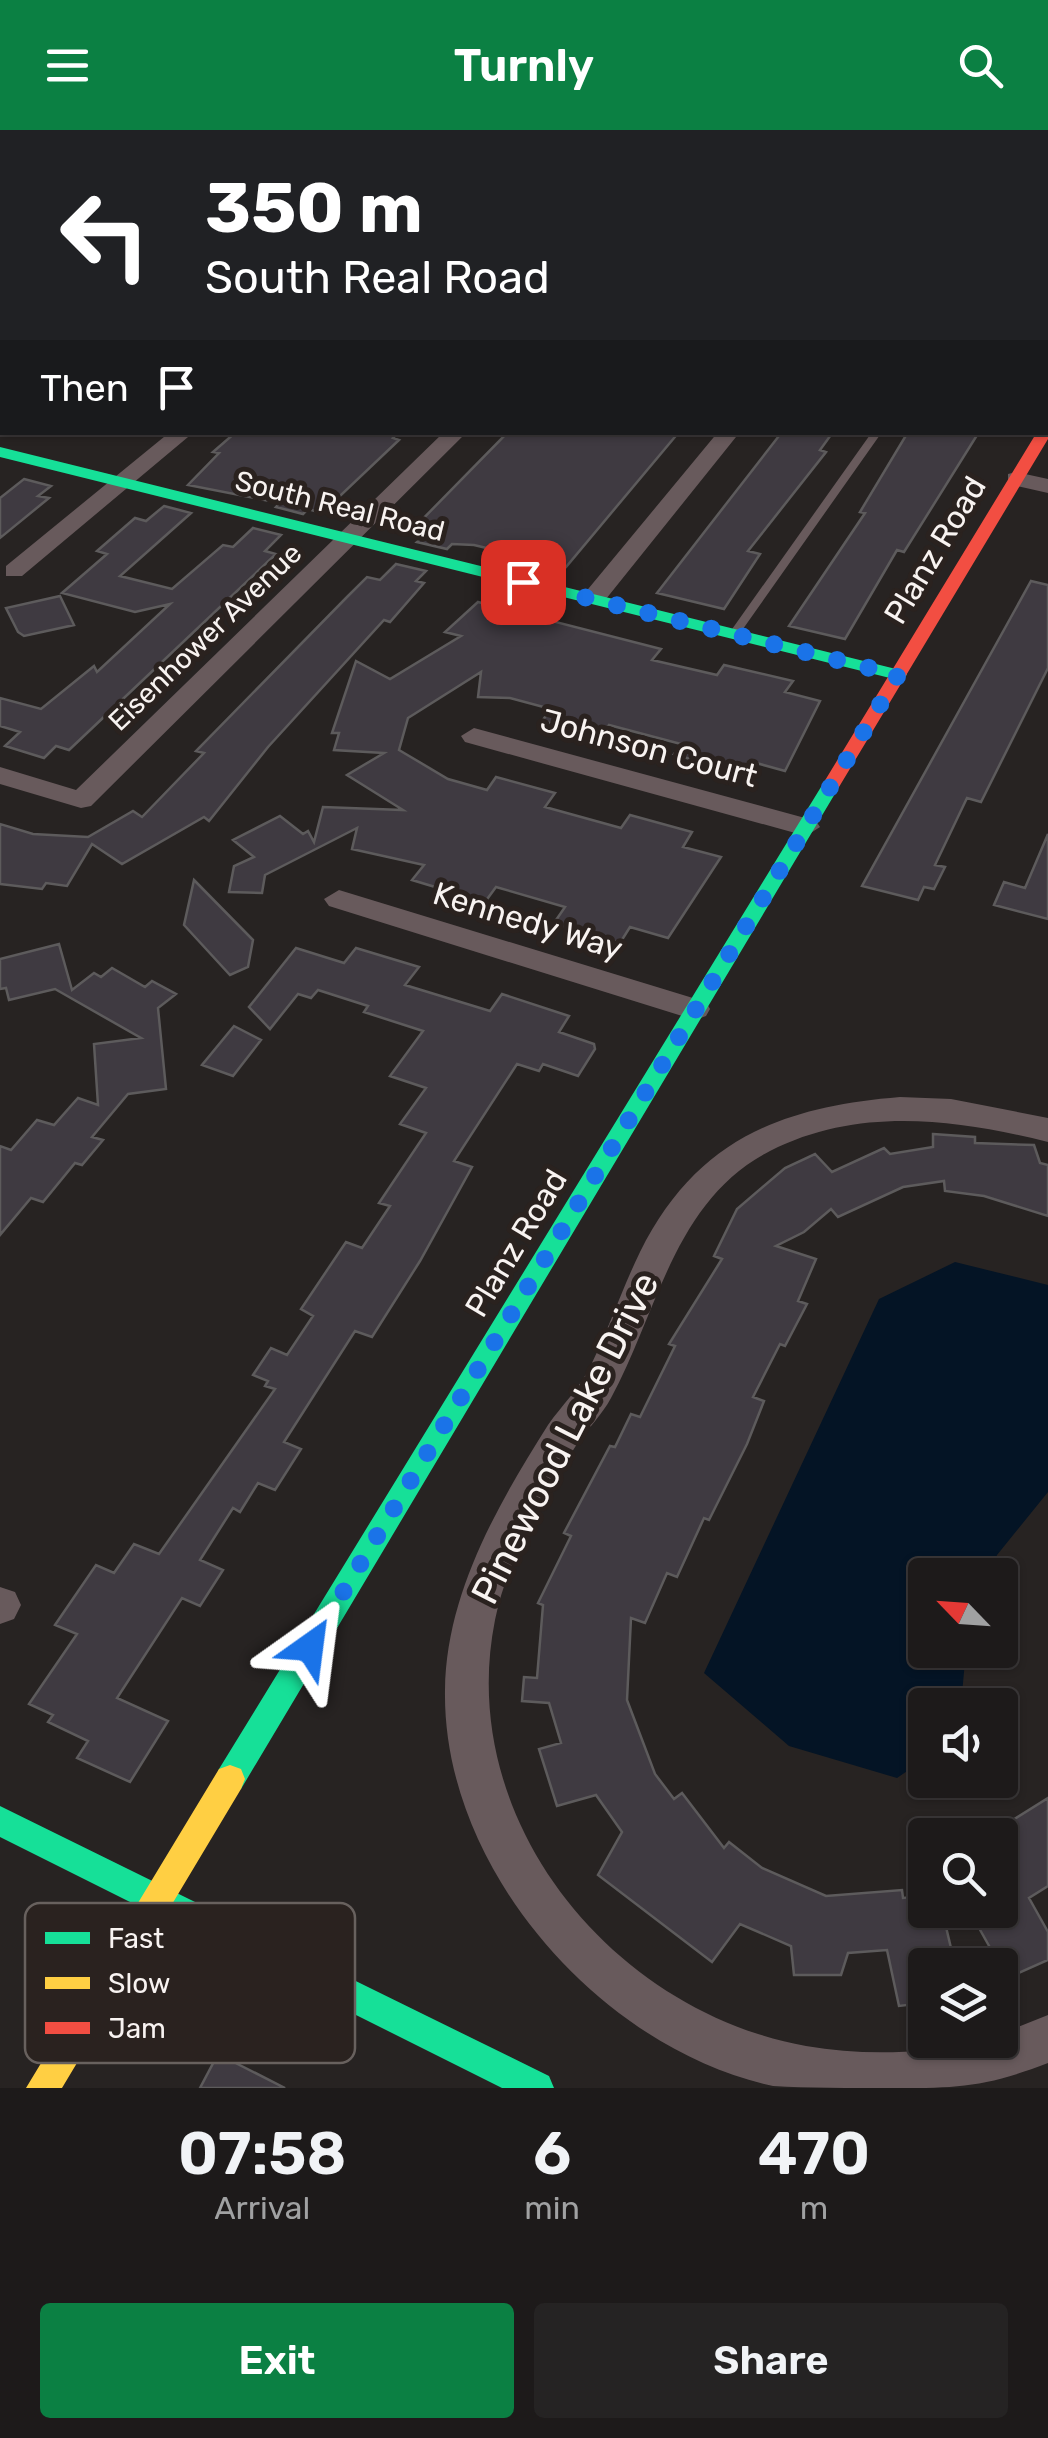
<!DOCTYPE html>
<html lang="en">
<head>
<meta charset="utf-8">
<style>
  body { margin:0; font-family:Rubik,sans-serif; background:#252323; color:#f1f3f6; height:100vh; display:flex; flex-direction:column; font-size:38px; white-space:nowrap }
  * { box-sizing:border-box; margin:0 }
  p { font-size:32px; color:#a0a1a2 }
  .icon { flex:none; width:55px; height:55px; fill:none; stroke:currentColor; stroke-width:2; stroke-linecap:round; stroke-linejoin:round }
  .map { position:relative; height:1958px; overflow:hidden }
  .panel { display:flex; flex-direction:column; background:#1d1a1a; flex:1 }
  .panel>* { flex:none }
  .hud { position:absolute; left:0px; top:0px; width:1050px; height:305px; box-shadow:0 2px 8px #0004,0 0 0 2px #3b3839; background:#202124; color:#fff; overflow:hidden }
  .needle { width:65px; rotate:295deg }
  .buttons { position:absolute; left:908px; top:1428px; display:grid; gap:20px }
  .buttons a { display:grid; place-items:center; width:110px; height:110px; border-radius:10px; background:#1d1a1a; box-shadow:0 2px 8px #0004,0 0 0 2px #3b3839; font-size:50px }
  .pin { position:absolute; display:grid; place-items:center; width:85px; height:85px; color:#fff; margin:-42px; border-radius:20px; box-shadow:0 5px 15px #0006 }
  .me { position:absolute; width:110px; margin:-55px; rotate:31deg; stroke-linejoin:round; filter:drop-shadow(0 0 8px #0008) }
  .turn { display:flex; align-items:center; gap:35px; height:210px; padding:0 40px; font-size:45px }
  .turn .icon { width:130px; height:130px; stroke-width:2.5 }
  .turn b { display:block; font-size:70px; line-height:85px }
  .then { display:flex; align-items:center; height:95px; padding:0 40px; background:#0003; gap:20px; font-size:38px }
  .eta { display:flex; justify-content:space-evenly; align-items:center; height:170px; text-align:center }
  .eta b { font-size:60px; font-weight:600; line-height:70px }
  .button { display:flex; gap:20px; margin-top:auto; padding:20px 40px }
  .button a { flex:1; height:115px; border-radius:10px; background:#0b8043; color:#fff; font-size:40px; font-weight:600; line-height:115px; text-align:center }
  .button a+a { background:#252323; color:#f1f3f6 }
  header { display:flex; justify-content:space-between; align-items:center; height:130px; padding:0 40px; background:#0b8043; color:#fff; font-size:45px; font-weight:600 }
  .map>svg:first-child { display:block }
  .water { fill:#041425 }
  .building { fill:#3f3a41; stroke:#5d5b5c; stroke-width:2.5 }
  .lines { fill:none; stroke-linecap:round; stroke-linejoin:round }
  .lane { fill:#685a5c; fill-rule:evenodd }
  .street { fill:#685a5c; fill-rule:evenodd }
  .fast { fill:#16e098; fill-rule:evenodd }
  .slow { fill:#ffcf43; fill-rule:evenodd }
  .jam { fill:#f24e42; fill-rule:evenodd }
  .route { stroke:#1a73e8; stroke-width:18; stroke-dasharray:0 32.4 }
  .labels { text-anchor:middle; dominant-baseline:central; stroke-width:10; stroke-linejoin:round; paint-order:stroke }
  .far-street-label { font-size:28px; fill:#f8f3f1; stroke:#2a221f }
  .street-label { font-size:32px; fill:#f8f3f1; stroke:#2a221f }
  .near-street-label { font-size:38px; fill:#f8f3f1; stroke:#2a221f }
  .key { fill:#2a221f; stroke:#68615e; stroke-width:2.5 }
  .key-label { font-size:28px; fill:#f8f3f1 }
</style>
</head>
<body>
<header><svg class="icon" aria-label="menu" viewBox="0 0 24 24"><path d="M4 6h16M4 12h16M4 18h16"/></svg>Turnly<svg class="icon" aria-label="search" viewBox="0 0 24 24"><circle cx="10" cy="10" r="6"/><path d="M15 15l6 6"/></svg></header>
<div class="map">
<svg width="1048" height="1958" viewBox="0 0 1048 1958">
  <rect width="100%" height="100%" fill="#272322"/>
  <path class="water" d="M955,1132L1048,1155V1362L997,1425L990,1445H925V1520H966L961,1575H925V1629L897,1648L789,1616L704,1543L879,1169Z"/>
  <path class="building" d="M236,302H399L393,308L399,310L322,383L308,379L303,384L276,377L280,373L188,355L219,323L213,322Z
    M508,302H679L566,437L474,415L452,414L447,419L417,412L423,407L409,403Z
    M782,302H833L820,320L826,322L748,421L760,424L724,479L657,463Z
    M908,302H979L904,422L897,420L845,509L789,496L865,383L860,382Z
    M24,349L51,356L38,366L49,368L0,408V368Z
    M164,376L191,383L120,446L172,459L223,415L233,417L253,398L281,405L265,421L276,424L69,620L56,616L44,628L5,616L20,602L0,596V568L41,579L94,536L97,542L170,474L135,482L62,463L107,424L97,421L135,388L146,391Z
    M396,434L426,441L416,451L424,453L390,492L384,490L268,617L209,691L204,687L122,734L92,714L67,756L46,753L42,759L0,754V694L33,704L88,707L133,681L142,687L204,623L196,621L347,467L367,447L380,450Z
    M1031,451L1048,455V538L981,672L967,668L935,735L945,737L934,759L924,757L918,770L862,756Z
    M60,466L74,495L24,506L18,502L6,478Z
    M478,472L661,519L652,530L717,545L724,535L793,551L785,562L820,571L785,641L749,631L741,645L674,624L681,614L609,595L601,606L542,591L551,579L510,568L478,567L481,542L408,588L399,620L448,649L487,660L496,647L555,663L545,677L621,698L630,685L692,702L683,717L721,727L668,808L630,797L620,813L554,793L565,777L496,757L485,772L412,750L424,735L352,719L357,698L265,745L262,763L229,762L234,736L254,727L233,710L280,686L303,704L308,701L314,712L323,677L403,680L347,645L384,623L334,620L339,603H332L356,531L390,549L461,506L445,502Z
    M1048,704V789L994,775L1004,752L1025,758Z
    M194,750L253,810L248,837L230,845L184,795Z
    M59,814L72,860L94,843L101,847L112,838L145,857L152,851L176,864L158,878L166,959L128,964L92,1007L103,1010L82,1035L75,1033L43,1072L31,1068L0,1105V1016L11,1020L37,990L54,995L78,968L98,975L94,914L141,908L55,859L9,870L6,858L0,859V829Z
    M296,818L344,833L356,818L419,837L405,855L490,881L502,864L569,886L559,902L594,914L595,919L578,946L543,934L539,941L517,934L454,1031L472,1037L420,1131L372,1207L355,1201L284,1312L301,1319L275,1360L258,1353L240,1382L233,1378L200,1430L223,1440L200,1476L182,1468L117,1568L168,1591L130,1652L77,1628L88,1611L48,1592L53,1585L29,1574L77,1504L55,1495L96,1435L114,1443L134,1414L159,1424L275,1259L265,1256L268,1251L253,1245L271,1218L287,1225L313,1186L301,1179L346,1112L362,1118L390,1076L379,1073L426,1003L400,994L426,958L390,946L423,901L364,882L368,876L318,860L311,868L298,864L270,899L249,877Z
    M234,896L261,910L233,946L202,935Z
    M933,1004L975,1007V1013L1034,1015L1040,1033L1048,1035V1086L984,1066L945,1061L944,1051L903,1057L838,1087L831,1079L804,1102L776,1116L816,1129L798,1171L807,1174L785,1216L780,1214L753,1267L764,1271L747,1314L709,1390L704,1388L677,1447L667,1443L645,1493L631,1488L627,1570L655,1644L674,1669L682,1663L724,1718L729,1712L762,1738L826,1766L902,1760L903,1768L925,1766V1780H942L955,1835H925V1873L899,1876L887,1820L848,1823L841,1845H794L791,1816L740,1794L712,1832L598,1745L622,1702L596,1665L557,1676L539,1619L561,1613L549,1573L522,1571L524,1547L537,1548L543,1475L538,1473L571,1406L564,1403L610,1316L615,1317L631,1284L640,1287L675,1216L669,1214L722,1129L714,1126L737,1079L785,1038L815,1024L832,1042L884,1018L890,1024L933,1017Z
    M1048,1668V1756L1029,1768L1048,1802V1830L1007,1848L969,1780H1000V1698Z
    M218,1924L285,1958H200Z"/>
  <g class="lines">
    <path class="lane" d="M227,0H238L235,2H226Z
      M0,2H3L2,7H0Z
      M872,302H882L738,506H730V502Z"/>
    <path class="street" d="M170,302H194L22,446H6V436Z
      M444,302H467L91,676L81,678L0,654V637L76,660Z
      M718,302H740L602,474H584L581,469L584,464Z
      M1016,342L1048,349V363L1008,354V344Z
      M474,598L816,691L820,697L806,706L465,612L461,606Z
      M339,760L706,872L710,879L706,886L695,890L329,776L324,769Z
      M900,967L951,969L1048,988V1012C956,989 858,976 770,1021C674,1070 658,1182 611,1268C602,1285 588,1298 577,1314C544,1366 507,1429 495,1490C455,1690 612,1881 806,1916C846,1923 888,1924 928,1920C952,1917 975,1910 1000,1910V1904L1048,1885V1933C983,1958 956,1958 888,1958C852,1958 808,1958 773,1956C601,1919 442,1739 445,1560C446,1464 498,1374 548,1295C562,1275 580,1258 591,1235C609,1198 622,1159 640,1122C696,1010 780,977 900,967Z
      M0,1457L15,1462L21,1475L14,1489L0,1494Z"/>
    <path class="fast" d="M317,0H352L354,2H319Z
      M645,0H736L738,2H647Z
      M0,317L904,541L907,545L898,550L0,327Z
      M830,651L839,657L241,1659L230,1663L219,1659L215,1649L219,1639L821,657Z
      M0,1676L549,1946L554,1958H502L0,1707Z"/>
    <path class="slow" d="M1034,0H1048V4L1036,2Z
      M230,1635L241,1639L245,1649L241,1659L62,1958H26L219,1639Z"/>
    <path class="jam" d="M1048,298V309L839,657L830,663L823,661L821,657L1037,302H1048Z"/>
  </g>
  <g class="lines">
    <path class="route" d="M310,1517L898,545L523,452"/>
  </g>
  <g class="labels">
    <g class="far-street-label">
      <text transform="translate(340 376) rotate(14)">South Real Road</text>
      <text transform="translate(205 507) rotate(-44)">Eisenhower Avenue</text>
    </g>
    <g class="street-label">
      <text transform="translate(935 420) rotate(-59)">Planz Road</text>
      <text transform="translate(649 618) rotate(15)">Johnson Court</text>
      <text transform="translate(528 791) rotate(17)">Kennedy Way</text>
      <text transform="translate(516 1113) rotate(-59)">Planz Road</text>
    </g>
    <g class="near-street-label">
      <text transform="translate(565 1308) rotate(-63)">Pinewood Lake Drive</text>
    </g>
  </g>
  <rect x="25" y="1773" width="330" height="160" rx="15" class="key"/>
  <rect x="45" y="1802" width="45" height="12" fill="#16e098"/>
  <rect x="45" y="1847" width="45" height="12" fill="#ffcf43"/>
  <rect x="45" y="1892" width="45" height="12" fill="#f24e42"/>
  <g class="key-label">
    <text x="108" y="1818">Fast</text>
    <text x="108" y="1863">Slow</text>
    <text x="108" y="1908">Jam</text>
  </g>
</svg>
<div class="buttons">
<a><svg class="needle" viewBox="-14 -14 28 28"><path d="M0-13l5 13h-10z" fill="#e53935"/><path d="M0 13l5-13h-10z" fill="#a0a1a2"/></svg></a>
<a><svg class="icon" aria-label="sound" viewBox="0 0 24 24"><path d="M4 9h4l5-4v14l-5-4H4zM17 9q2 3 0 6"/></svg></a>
<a><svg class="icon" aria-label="search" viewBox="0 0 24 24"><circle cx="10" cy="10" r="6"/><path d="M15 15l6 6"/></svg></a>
<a><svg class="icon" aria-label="layers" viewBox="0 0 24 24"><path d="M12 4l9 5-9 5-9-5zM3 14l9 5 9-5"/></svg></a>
</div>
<div class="pin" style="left:523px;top:452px;background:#d93025"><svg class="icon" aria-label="arrive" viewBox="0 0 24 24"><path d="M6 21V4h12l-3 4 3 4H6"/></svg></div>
<svg class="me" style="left:310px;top:1517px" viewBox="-20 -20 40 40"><path d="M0-17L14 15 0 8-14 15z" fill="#1a73e8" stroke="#fff" stroke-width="4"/></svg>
<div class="hud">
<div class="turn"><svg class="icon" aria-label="left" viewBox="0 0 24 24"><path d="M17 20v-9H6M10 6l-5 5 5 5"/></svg><div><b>350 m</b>South Real Road</div></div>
<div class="then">Then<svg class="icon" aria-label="arrive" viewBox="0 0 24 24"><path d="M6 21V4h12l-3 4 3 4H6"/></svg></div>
</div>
</div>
<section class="panel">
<div class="eta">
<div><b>07:58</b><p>Arrival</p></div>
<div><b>6</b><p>min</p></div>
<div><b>470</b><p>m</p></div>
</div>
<div class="button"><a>Exit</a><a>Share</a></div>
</section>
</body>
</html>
